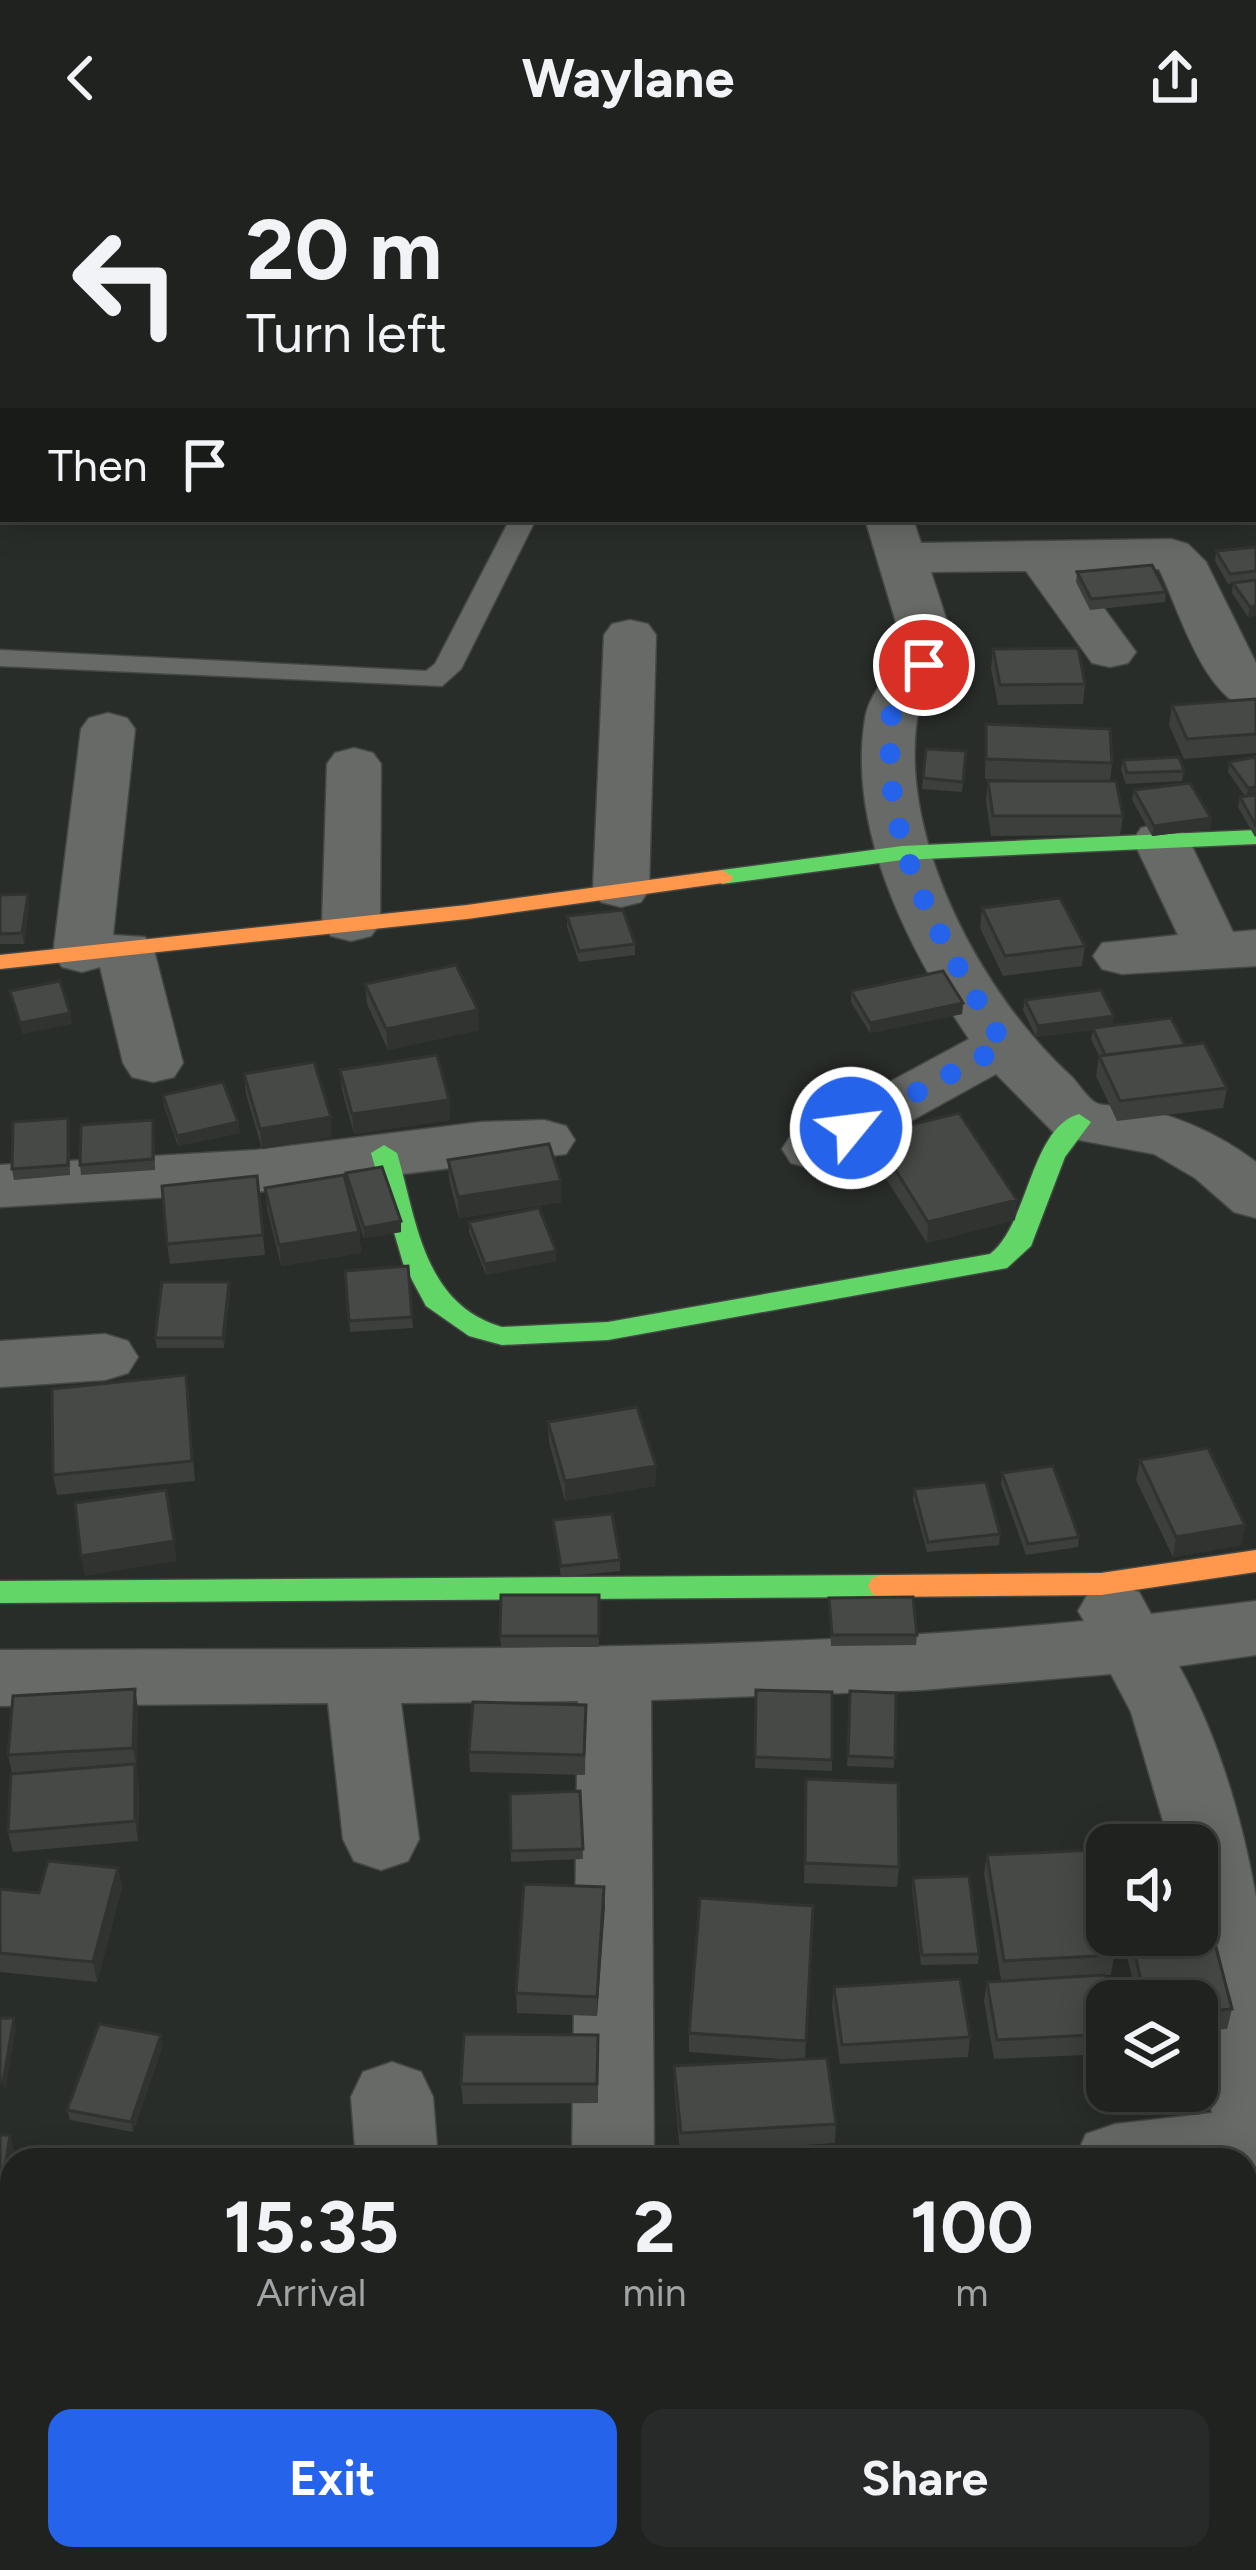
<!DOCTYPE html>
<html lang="en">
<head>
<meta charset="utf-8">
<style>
  body { margin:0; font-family:Figtree,sans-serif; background:#272a28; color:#f1f3f6; height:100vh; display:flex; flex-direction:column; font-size:45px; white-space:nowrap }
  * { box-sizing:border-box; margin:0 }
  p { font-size:39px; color:#a1a4a4 }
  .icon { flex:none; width:66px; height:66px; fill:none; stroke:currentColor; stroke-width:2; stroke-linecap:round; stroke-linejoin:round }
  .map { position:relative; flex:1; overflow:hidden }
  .sheet { position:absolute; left:0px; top:1992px; width:1257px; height:423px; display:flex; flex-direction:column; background:#1f221f; border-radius:36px 36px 0 0; box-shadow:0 6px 30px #0003,0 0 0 3px #3c3f3d }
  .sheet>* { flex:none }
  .banner { position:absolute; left:0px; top:0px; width:1257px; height:366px; box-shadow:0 6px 30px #0003,0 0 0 3px #3c3f3d; background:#1f221f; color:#f1f3f6; overflow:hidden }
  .tools { position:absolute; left:1086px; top:1668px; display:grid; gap:24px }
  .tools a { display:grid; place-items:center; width:132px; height:132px; border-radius:24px; background:#1f221f; box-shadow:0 6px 30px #0003,0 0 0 3px #3c3f3d; font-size:60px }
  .pin { position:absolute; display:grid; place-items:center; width:102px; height:102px; color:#fff; margin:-51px; border:6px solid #fff; border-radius:50%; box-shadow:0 3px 12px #0007 }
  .me { position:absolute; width:132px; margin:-66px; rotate:61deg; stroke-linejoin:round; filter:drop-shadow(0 0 9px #0008) }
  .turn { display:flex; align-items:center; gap:42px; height:252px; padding:0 48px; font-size:54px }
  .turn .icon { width:156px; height:156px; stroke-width:2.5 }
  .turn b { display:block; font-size:84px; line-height:102px }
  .then { display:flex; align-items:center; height:114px; padding:0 48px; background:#0003; gap:24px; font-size:45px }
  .eta { display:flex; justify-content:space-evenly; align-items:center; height:204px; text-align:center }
  .eta b { font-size:72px; font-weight:700; line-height:84px }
  .primary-button { display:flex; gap:24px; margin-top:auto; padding:24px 48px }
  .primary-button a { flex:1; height:138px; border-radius:24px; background:#2563eb; color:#fff; font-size:48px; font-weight:700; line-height:138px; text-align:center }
  .primary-button a+a { background:#272a28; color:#f1f3f6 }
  header { display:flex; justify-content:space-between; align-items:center; height:156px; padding:0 48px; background:#1f221f; font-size:54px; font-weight:700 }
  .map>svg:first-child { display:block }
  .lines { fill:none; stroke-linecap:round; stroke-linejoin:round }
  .lane-casing { stroke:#444844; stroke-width:3 }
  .street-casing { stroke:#444844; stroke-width:3 }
  .fast-casing { stroke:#444844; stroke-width:3 }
  .slow-casing { stroke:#444844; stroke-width:3 }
  .jam-casing { stroke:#444844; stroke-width:3 }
  .lane { fill:#676a67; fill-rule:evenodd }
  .street { fill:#676a67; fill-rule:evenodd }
  .fast { fill:#63d668; fill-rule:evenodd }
  .slow { fill:#ff974d; fill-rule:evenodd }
  .jam { fill:#b3261e; fill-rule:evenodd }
  .wall { fill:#3c3f3c }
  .shaded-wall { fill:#313331 }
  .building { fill:#464946; stroke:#313331; stroke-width:3 }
  .route { stroke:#2563eb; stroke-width:21; stroke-dasharray:0 37.8 }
</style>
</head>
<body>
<header><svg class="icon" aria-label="back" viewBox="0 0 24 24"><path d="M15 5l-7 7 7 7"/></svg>Waylane<svg class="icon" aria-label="share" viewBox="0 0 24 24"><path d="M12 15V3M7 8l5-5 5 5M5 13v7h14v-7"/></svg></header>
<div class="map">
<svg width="1256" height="2414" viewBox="0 0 1256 2414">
  <rect width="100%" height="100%" fill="#292d29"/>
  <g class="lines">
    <g class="lane-casing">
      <path id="lane" d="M510,363H536L461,513L442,530L0,510V494L426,515L435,508Z"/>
    </g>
    <g class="street-casing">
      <path id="street" d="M1005,0H1047V3H1005Z
        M1176,0H1218V3H1176Z
        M865,363H913L921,387L1171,383L1188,388L1206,406L1256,507V557C1203,543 1181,458 1159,413L1076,414L1136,496L1128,507L1110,511L1092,507L1026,415L931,416L955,490C946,516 921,535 917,563C899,685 983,840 1071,920C1078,927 1088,943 1096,947C1105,951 1123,949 1133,951C1179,960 1219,978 1256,1006V1062L1234,1056L1195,1022L1154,998L1057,980L996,918L835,1007L813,1013L791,1007L782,993L791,979L969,883C909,794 847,674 865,563C869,535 894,516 903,490Z
        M630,464L648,468L656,479L649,734L641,746L621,751L601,746L593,734L604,479L612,468Z
        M108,557L127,562L135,573L113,779L145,781L154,794L183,907L174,921L153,926L132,921L123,907L100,811L82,816L62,811L53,798L81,573L89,562Z
        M354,592L373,597L381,608L380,768L371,780L351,785L331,780L322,768L327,608L335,597Z
        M1161,667L1181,672L1189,684L1233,776L1256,774V810L1122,818L1102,813L1093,800L1102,787L1178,779L1133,684L1141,672Z
        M544,964L566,970L575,984L566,998L256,1036L0,1051V1009L256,994L481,966Z
        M105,1178L128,1185L138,1201L128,1217L105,1224L0,1231V1185Z
        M1114,1428L1139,1436L1151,1458L1256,1445V1499L1179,1510C1218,1580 1242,1662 1256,1741V2024L1245,2025V2004H1074L1086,1978L1115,1968L1212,1957L1185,1779H1197V1689H1170L1131,1556L1111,1518L922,1534L651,1544L654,2004H572L578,1545L401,1547L419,1683L408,1705L381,1714L354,1705L343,1683L328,1547L0,1550V1494C361,1491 724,1500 1084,1465L1078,1455L1089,1436Z
        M392,1906L421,1916L433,1941L438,2004H356L351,1941L363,1916Z
        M353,2403H443L442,2414H352Z
        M668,2403H758L759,2414H669Z"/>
    </g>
    <g class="fast-casing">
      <path id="fast" d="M696,0H733L735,3H698Z
        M1256,674V688L902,704L722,728L711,721L722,714L902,690Z
        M1079,958L1091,966L1065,1001L1031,1090L1007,1112L608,1184L502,1189L469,1180L426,1150L403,1107L371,997L384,989L397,997C417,1065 423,1148 502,1171L608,1166L990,1098C1029,1068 1030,972 1079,958Z
        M882,1419L892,1422L896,1430L892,1438L882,1441L0,1447V1425Z"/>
    </g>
    <g class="slow-casing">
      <path id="slow" d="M722,714L733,721L730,726L467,763L0,813V799L467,749Z
        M1256,1394V1416L1101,1439L882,1441L872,1438L868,1430L872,1422L882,1419L1101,1417Z"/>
    </g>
    <g class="jam-casing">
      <path id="jam" d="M1254,51H1256V61H1254Z"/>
    </g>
    <use href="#lane" class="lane"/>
    <use href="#street" class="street"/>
    <use href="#fast" class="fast"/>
    <use href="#slow" class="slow"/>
    <use href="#jam" class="jam"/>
  </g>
  <path class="wall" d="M329,0H391L390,3H329Z
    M941,0H997V3H941Z
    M3,181V240L0,239V184Z
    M750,363H787L785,367Z
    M1256,391V459L1248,461L1232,437L1233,427L1228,428L1215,405L1216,395Z
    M1077,416L1166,436L1165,446L1090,454L1076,426Z
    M993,493L1085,528L1083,548L998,549L991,512Z
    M1256,543V597L1184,603L1169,569L1172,549Z
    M986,568L1112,607L1110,625L1123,660L1120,679L991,680L986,645L988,625H1048L985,623Z
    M926,593L966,595L962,636L922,633Z
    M1256,601V680L1255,681L1238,651L1240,641L1245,640L1228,616L1229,606Z
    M1123,604L1184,615L1182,625L1126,628L1121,614Z
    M1134,634L1211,662L1210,673L1152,680L1132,644Z
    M0,739L29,748L24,788H0Z
    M982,752L1085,790L1082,810L1003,820L980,772Z
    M567,760L635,788V799L579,806L567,771Z
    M365,828L479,874L388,894L367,848Z
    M851,835L963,847L962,858L870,877L851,846Z
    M1025,844L1185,889L1227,932L1223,952L1117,965L1096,920L1099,900L1091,883L1093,874L1036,881L1023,854Z
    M340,914L449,944L450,964L354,978L342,934Z
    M244,918L332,981L262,993L246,938Z
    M163,939L238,966L240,977L178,990L164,950Z
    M69,972L70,1019L14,1024L12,1013Z
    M154,974L155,1014L81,1019L80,1009Z
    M873,978L1015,1064L927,1087L871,999Z
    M448,1004L562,1046L459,1062L449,1024Z
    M346,1017L401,1076L364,1082L347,1029L359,1076L361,1097L281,1110L267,1052L265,1032L346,1027Z
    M257,1020L265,1099L170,1108L167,1088Z
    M469,1066L556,1095V1105L486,1119L469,1076Z
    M408,1110L413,1172L350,1176L345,1115Z
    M230,1137L224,1192H157L155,1182Z
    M186,1219L195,1325L57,1339L53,1319Z
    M548,1266L656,1310L655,1330L565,1345L549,1286Z
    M1140,1304L1245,1369L1241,1389L1173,1401L1136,1324Z
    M1002,1317L1079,1381L1078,1391L1026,1399L1001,1328Z
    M914,1333L1000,1378L999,1389L927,1396L913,1344Z
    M553,1364L620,1404V1415L561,1421Z
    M599,1439V1491H501L500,1480Z
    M829,1442L917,1479L916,1489L831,1490Z
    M135,1533L138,1553L136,1612L139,1628L138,1685L13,1696L8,1676L12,1618L8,1599Z
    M756,1534L832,1604V1615L755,1612Z
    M850,1535L896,1537L894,1612L847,1610Z
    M586,1549L585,1619L470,1616L469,1596Z
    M806,1623L899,1711L897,1731L804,1727Z
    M580,1635L583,1703L511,1706L510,1638Z
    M987,1699L1114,1799L1111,1819H1105L1107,1898L994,1903L984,1845L987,1826L1001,1824L984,1718Z
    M118,1712L122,1731L97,1826L0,1816V1733L39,1737Z
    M913,1722L979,1798L978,1808L921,1809L912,1732Z
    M604,1731L597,1860L517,1857L516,1837Z
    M813,1750L805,1903L836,1968L835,1987L680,1997L674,1929V1910L794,1904L689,1896V1877Z
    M1131,1782L1232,1853L1227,1873L1197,1875V1845H1138L1127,1801Z
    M834,1831L970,1881L968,1901L840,1908L832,1850Z
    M598,1879V1947L463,1948L461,1928Z
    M163,1889L133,1976L70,1964L67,1954Z
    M1245,2162H1256V2263H1245Z
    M230,2403H342L341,2414L231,2409Z
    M609,2403H639L634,2414Z
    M1093,2403H1245L1256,2414H1094Z"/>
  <path class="shaded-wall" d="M1256,450V459L1248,461L1250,451Z
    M1256,631V641L1246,642L1248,632Z
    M1211,662L1210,673L1152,680L1154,670Z
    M28,738L29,748L24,788L22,777Z
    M963,847L962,858L870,877V867Z
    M478,854L479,874L388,894L386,873Z
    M70,857L72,868L22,878L20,867Z
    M1114,860L1113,871L1036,881L1038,870Z
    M449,944L450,964L354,978L352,958Z
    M331,961L332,981L262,993L260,973Z
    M238,966L240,977L178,990L177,980Z
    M561,1025L562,1046L459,1062L458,1041Z
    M1017,1044L1015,1064L927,1087L928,1066Z
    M401,1065V1076L364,1082V1072Z
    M359,1076L361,1097L281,1110L279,1089Z
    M556,1095V1105L486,1119L485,1108Z
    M229,1126L230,1137L224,1192L223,1182Z
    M656,1310L655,1330L565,1345V1325Z
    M1245,1369L1241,1389L1173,1401L1176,1381Z
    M174,1385L177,1405L85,1420L81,1400Z
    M135,1533L138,1553L137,1612L133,1592Z
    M135,1608L139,1628L138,1685L135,1665Z
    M118,1712L122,1731L97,1826L93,1806Z
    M604,1731L605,1751L597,1860V1841Z
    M14,1862L16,1872L5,1936L3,1926Z
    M161,1879L163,1889L133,1976L131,1966Z
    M10,1979L15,1998L14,2004H12L2,2080L0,2071V2044Z"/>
  <path class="building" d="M179,0H214L213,3H178Z
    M217,0H249L247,3H215Z
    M253,0H302L300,3H251Z
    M3,181V213L0,216V184Z
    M1256,391V415L1230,418L1216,395Z
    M1152,409L1166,436L1091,443L1077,416Z
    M1256,424V450L1250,451L1233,427Z
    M1078,492L1085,528L1000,529L993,493Z
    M1256,543V578L1187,583L1172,549Z
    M986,568L1110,573L1112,607L986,603Z
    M926,593L966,595L963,626L923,622Z
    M1179,601L1184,615L1127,617L1123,604Z
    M1256,601V631L1248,632L1229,606Z
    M988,625H1116L1123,660H993Z
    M1190,627L1211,662L1154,670L1134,634Z
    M1256,639V670L1240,641Z
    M28,738L22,777L0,778V739Z
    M1060,742L1085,790L1005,800L982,752Z
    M623,754L635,788L579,795L567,760Z
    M456,809L478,854L386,873L365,828Z
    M943,815L963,847L870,867L851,835Z
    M60,825L70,857L20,867L10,835Z
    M1101,834L1114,860L1038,870L1025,844Z
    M1171,862L1185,889L1105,899L1093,872Z
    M1204,887L1227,932L1120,945L1099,900Z
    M437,899L449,944L352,958L340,914Z
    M314,906L331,961L260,973L244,918Z
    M223,926L238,966L177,980L163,939Z
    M959,957L1017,1044L928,1066L873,978Z
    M68,962V1009L12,1013L13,966Z
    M153,964V1003L80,1009L81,969Z
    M549,988L561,1025L458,1041L448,1004Z
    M382,1011L401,1065L364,1072L346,1017Z
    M344,1019L359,1076L279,1089L265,1032Z
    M257,1020L263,1079L167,1088L162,1030Z
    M539,1052L556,1095L485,1108L469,1066Z
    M408,1110L412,1161L349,1165L345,1115Z
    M162,1126H229L223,1182H155Z
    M186,1219L192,1305L53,1319L52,1233Z
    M637,1251L656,1310L565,1325L548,1266Z
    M1208,1292L1245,1369L1176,1381L1140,1304Z
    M1053,1310L1079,1381L1028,1388L1002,1317Z
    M986,1326L1000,1378L928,1386L914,1333Z
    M166,1334L174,1385L81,1400L75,1347Z
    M612,1358L620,1404L561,1410L553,1364Z
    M501,1439H599V1480H500Z
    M913,1441L917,1479H832L829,1442Z
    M135,1533L133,1592L8,1599L13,1540Z
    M756,1534L832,1536V1604L755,1601Z
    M850,1535L896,1537L895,1602L848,1600Z
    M473,1546L586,1549L584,1599L469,1596Z
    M135,1608V1665L8,1676L11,1618Z
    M806,1623L898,1627L899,1711L805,1707Z
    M580,1635L583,1693L511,1695L510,1638Z
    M1095,1694L1107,1759V1779H1111L1114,1799L1004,1805L987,1699Z
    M48,1705L118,1712L93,1806L0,1797V1733L39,1737Z
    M969,1720L979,1798L922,1799L913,1722Z
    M524,1728L604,1731L597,1841L516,1837Z
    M700,1742L813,1750L806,1885L689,1877Z
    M1212,1776L1232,1853L1197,1856V1845H1146L1131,1782L1197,1779V1777Z
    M1105,1819L1111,1845H1107V1878L997,1884L987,1826Z
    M960,1823L970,1881L842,1889L834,1831Z
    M0,1862H14L3,1926H0Z
    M99,1868L161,1879L131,1966L67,1954Z
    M464,1878L598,1879L597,1928H461Z
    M827,1902L836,1968L681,1977L674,1910Z
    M0,1979H10L0,2044Z
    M32,1998L109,2003L31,2004Z
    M877,1998L878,2004H741L740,2002Z
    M1245,2162H1256V2237H1245Z
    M1245,2381L1256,2382V2414H1100L1098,2403H1245Z
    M30,2403H197L212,2406L209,2414H26Z
    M898,2403H962L963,2414H899Z
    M991,2403H1066L1067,2414H992Z"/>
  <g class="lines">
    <path class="route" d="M851,972L1004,889C950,798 891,709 890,600C890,580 888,555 899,537C906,527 916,518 924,509"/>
  </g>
</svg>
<div class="tools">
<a><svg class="icon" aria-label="sound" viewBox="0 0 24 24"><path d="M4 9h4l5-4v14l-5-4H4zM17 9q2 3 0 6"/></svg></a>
<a><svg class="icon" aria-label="layers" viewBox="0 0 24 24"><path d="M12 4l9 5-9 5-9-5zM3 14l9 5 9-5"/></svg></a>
</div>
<div class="pin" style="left:924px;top:509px;background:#d93025"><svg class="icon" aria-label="arrive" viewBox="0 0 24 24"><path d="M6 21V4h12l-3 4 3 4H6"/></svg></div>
<svg class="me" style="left:851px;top:972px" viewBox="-20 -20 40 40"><circle r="17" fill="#2563eb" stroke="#fff" stroke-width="3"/><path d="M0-11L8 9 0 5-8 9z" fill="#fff"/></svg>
<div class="banner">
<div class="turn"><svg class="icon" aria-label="left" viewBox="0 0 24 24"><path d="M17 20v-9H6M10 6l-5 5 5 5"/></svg><div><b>20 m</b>Turn left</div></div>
<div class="then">Then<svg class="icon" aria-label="arrive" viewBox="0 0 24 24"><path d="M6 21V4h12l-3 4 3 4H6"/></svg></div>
</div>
<section class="sheet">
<div class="eta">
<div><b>15:35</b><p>Arrival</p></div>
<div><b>2</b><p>min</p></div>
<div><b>100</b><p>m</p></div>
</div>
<div class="primary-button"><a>Exit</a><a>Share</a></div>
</section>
</div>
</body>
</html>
